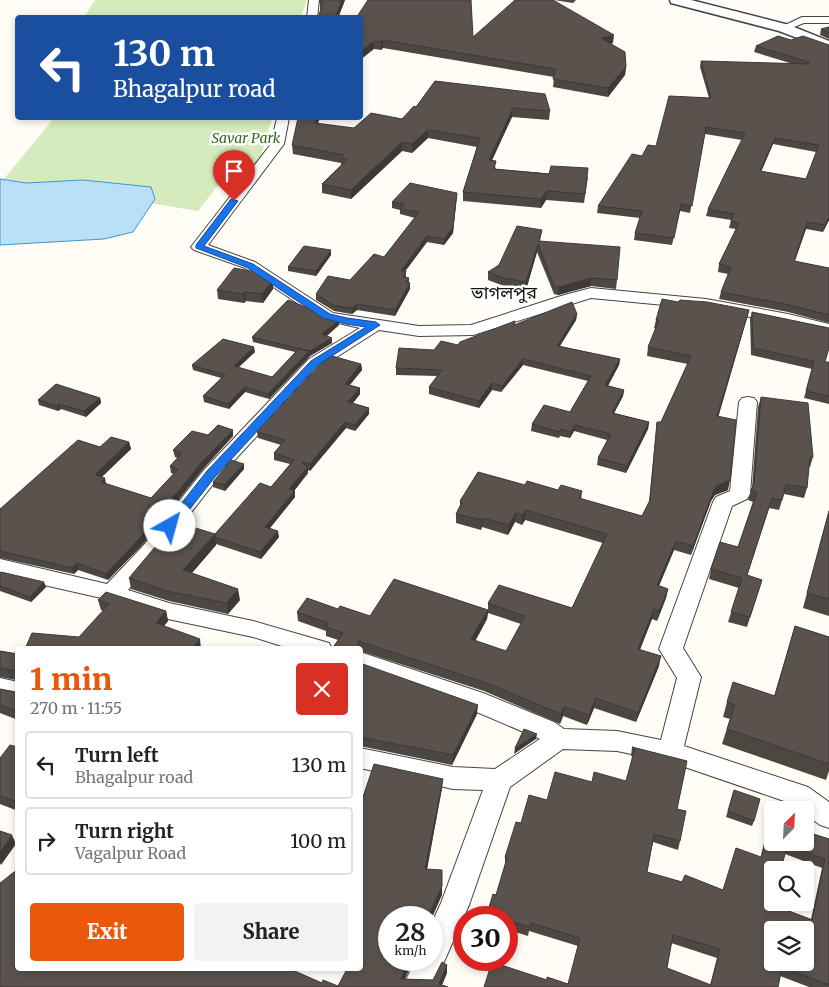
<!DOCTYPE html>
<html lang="en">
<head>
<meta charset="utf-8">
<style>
  body { margin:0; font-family:Merriweather,"Noto Sans Bengali",serif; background:#f2f2f2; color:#222; height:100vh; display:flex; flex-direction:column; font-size:19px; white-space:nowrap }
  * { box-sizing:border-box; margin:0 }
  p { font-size:16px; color:#767676 }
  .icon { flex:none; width:28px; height:28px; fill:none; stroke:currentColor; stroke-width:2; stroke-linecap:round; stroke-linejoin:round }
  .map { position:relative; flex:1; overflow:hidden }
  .panel { position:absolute; left:15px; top:646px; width:348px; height:325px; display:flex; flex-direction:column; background:#fff; border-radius:5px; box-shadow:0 2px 8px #0003 }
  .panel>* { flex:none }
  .banner { position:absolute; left:15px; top:15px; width:348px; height:105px; border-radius:5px; box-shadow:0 2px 8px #0003; background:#1a4fa0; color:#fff; overflow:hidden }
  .needle { width:32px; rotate:24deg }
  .controls { position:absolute; left:764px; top:801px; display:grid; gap:10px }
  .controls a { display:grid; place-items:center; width:50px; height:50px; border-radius:5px; background:#fff; box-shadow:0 2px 8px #0003; font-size:25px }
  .speed { position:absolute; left:378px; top:906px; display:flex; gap:10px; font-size:25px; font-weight:700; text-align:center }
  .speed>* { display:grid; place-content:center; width:65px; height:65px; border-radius:50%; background:#fff; box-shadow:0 2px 8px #0003; line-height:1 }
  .speed small { font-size:12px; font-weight:400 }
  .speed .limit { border:8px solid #d22; background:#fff; color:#111 }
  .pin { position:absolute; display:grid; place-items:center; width:42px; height:42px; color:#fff; margin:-51px -21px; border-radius:50% 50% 50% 0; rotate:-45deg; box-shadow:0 0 5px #0007 }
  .pin .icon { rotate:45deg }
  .me { position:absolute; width:55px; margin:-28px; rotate:38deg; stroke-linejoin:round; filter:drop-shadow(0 0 4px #0008) }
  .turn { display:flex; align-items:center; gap:18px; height:105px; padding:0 15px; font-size:22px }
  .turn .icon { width:65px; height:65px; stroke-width:2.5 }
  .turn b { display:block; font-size:35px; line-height:42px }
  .round { display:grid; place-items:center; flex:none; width:52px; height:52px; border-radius:5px; background:#f2f2f2 }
  .overview { display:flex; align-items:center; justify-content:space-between; height:85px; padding:0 15px }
  h1 { font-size:30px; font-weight:800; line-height:38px; color:#ea580c }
  .primary-button { display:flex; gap:10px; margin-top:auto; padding:10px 15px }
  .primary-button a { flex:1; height:58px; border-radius:5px; background:#ea580c; color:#fff; font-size:20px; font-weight:800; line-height:58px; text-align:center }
  .primary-button a+a { background:#f2f2f2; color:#222 }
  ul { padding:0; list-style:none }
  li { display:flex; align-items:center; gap:15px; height:68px; margin:0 10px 8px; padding:0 5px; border:2px solid #e0e0e0; border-radius:5px }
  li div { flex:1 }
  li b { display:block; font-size:19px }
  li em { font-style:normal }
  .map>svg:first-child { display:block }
  .green { fill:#d5ebbd }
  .water { fill:#b9e0f7; stroke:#3f96cf }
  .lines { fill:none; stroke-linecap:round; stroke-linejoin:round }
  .minor-casing { stroke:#444; stroke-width:2 }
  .tertiary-casing { stroke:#444; stroke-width:3 }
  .minor { fill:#fff; fill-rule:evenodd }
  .tertiary { fill:#fff; fill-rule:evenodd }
  .wall { fill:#4d4742; fill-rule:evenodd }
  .shaded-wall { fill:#3f3936 }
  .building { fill:#5a524d; stroke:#3f3936; fill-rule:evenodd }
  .route { fill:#1a73e8; stroke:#114b97 }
  .labels { text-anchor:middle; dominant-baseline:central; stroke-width:5; stroke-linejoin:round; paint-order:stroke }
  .far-park-label { font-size:14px; font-style:italic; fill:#2f6b1f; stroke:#fff }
  .neighbourhood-label { font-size:18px; fill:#111; stroke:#fff }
</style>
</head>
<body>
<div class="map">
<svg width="829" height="987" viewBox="0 0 829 987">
  <rect width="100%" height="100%" fill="#fffdf5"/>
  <path class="green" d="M95,0H307L301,17H84Z
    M54,118H272L257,170L239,158L198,211L4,179Z"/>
  <path class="water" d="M0,179L26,183L83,180L151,187L155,199L133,232L104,239L0,245Z"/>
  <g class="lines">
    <g class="minor-casing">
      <path id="minor" d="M309,0H319L317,18H307Z
        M802,17H829V23H804L784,31L779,28Z
        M277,118H289L284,144L208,245L255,262L333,313L419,326L471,325L561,296L591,288L706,299L788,314L829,324V334L788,324L706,309L591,298L473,335L419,336L379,330L321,367L218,478L157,556L128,590L169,603L253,621L329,643L332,649H291L253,637L168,619L110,600L0,575V559L107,584L143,546L204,470L309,359L360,328L321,319L245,268L194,250L191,247L271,144Z
        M748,397L754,398L757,402L750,494L747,499L732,506L683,648L701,677L684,746L808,787L829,802V828L820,825L805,814V810H799L790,803L670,762L617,751L563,749L510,787L469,905L433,987H403L415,960H431V925L441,903L483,790L453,789L360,768V748L453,767L495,769L540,739L465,707L360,670V652L483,693L554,722L564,729L617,731L661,740L677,678L659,649L713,502L716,497L730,491L739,402L742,398Z
        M0,678L18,682V700L0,696Z"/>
    </g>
    <g class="tertiary-casing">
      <path id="tertiary" d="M670,0H691L789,25L829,41V50L779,31L671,3Z"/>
    </g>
    <use href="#minor" class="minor"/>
    <use href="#tertiary" class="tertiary"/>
  </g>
  <path class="wall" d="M320,0H345L338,18H318L321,9H320Z
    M554,0H576L573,3Z
    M360,18L473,37L613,43L611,44L626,67L625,75L608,97L553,87L554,77L383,48L381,50L374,49Z
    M829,27V39L820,35L821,29Z
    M791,40L829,45V220L823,232L806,229L795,261L829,268V323L788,312L719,299L721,292L728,274L718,272L719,264L736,229L729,228L731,220L706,216L708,209L742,140L705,134L690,213L680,211L672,245L634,240L635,233L640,218L597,213L598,206L642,156L656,146L709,98L700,67L701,61L793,64L754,52L756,46ZM773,144L816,152L806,179L761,172Z
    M435,81L550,111L549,120L512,117L492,160L496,169L588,177L584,203L546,200L541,208L463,201V192L477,147L428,138L412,153L402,151L351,199L322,193V184L341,165V163L293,154L292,145L318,124L354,128L402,119L416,107Z
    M457,193L453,233L444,245L427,242L405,271H406V277L409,278V283L410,289L395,316L357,310L352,314L334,311L316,300V294L350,280L384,257L415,218L400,214V210L392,208V202Z
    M542,230L540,241L617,280L616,289L591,286L558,295L554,294L537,252L526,290L504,286L488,280V272L499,265Z
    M331,255L316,276L288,271V267Z
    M273,280V289L263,303L246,301L244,303L218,299L217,290Z
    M678,302L749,310L718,416L728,490L715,495L711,501L691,555L674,550L659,586L668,589L666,598L657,621L652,619L640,650L659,666L636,722L594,708L587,725L563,716L560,724L484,691L360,651V649H332L338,640L326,636V631L298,621L297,612L338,609L370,616L488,610V603L572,608L603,543L525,520L522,525L515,522L508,535L482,527L481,530L456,523V514L460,506V501L525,485L581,499L642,516L649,502L656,431L657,422H661L688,364L647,356L648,347L656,329L654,328L656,320ZM488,613L521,624L506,651L475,641L487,619Z
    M752,312L825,362H829V404L804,398L812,369L751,355L750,319Z
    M577,314L576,320L560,346L620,359L619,365L608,386L624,390L623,396L614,413L649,422L648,429L626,473L597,465L598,458L607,440L574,431L570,438L560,436L559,438L531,431L532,424L570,412L588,381L523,365L501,392L492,390L479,408L429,394V387L437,376L396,375V368L434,350L458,345L515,325Z
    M320,316L339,320V325L327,336L332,343L310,356L269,399L245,392L229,409L204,402L203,396L221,378L193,370L192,365L255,352L238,368L272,377L295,352L253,342L252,337Z
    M361,364L362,370L350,385L360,388V394L353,403L369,408V414L355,431L346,428L310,471L308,470V473L294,491H295V497L270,528L279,537L261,559L216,544V545L192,573L240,600L228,614L169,601L131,589L129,578L215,534L271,487L290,464L274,460V453L281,445L258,438L257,432Z
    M761,397L813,457L810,467H809L807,488L804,498L784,494L779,510L769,508L747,575L762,580L747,627L728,622L739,588L709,579L711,569L738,547L753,502L748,500L751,490L752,488L758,407Z
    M100,398L101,403L86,417L61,409L58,411L39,405L38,400Z
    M233,430V436L203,469L142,545L108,580L78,570L74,574L0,558V509L100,447L129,442L131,449L102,477L106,484L151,498L174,474L171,473L170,466L178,458L175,457L173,450L208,435Z
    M244,464V469L225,491L213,487V482Z
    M829,510V616L803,608Z
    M0,573L46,587L31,602L0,591Z
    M98,600L166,611L168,621L164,626L201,649L101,610Z
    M795,626L829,637V771L826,780L722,744L730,719L723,717L727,702L774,696Z
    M0,651L18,654V720L0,713V689L16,692V680L0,677Z
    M360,663L477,714L452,765L360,746Z
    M18,747V811L0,804V758Z
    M632,747L687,761L677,809L680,841L678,850L653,842L647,872L682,882L723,890L761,857L772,814L807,832L829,839V987H809L780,976L778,987H484L547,980L568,984L578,946L529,931L528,936L506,929V918H487V914L496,895L505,866V857L521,823L547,800L592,782L626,781L633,756H631ZM785,854L822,868L811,919L773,905ZM671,943L717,958L710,985L667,968Z
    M442,788L427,870L442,895L389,960H413L405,979L433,980L447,965V973L442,985L448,987H0L18,969L322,983L338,986L360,969V806Z
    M734,790L754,821L752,826L726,817Z"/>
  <path class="shaded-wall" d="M342,0H345L338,18H335Z
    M614,35L613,43L600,46L601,38Z
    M383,40V48L381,50V42Z
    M374,41V49L360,60V52Z
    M626,67L625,75L608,97V88Z
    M513,108L512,117L488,169L489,160Z
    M316,118H320L315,132V123Z
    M428,130V138L412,153V144Z
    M775,138L773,144L758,178L760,171Z
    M402,142V151L351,199V190Z
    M547,191L546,200L541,208V199Z
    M457,193L453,233L444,245V239Z
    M829,217V220L823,232L825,225Z
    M807,222L806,229L792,268L794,261Z
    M427,236V242L401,277V271Z
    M538,244L537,252L526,290V282Z
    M331,250V255L316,276V271Z
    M591,278V286L558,295L559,287Z
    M273,280V289L263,303L262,294Z
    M410,283V289L395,316V310Z
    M245,292L246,301L244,303L243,294Z
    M357,304V310L352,314V308Z
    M749,310L747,318L716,425L717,416Z
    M577,314L576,320L556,352L557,346Z
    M339,320V325L322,339V334Z
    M332,338V343L310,356V351Z
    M254,347L255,352L234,371V366Z
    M309,351L310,356L269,399L268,394Z
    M523,359V365L501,392L502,386Z
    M620,359L619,365L605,391V385Z
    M361,364L362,370L345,390V384Z
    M492,383V390L479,408V401Z
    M245,387V392L229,409L228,404Z
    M360,388V394L349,408L348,402Z
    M624,390L623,396L611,419L612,413Z
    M100,398L101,403L86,417L84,411Z
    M59,404L61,409L58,411L57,406Z
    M369,408V414L355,431V425Z
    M345,422L346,428L310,471V464Z
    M649,422L648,429L626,473L627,466Z
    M575,425L574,431L570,438L571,432Z
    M233,430V436L203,469L142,545L108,580L106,574L202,462Z
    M129,442L131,449L97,481L95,475Z
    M244,464V469L225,491L224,485Z
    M308,467V473L290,496L289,489Z
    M105,478L106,484L101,482Z
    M730,480L728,490L715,495L711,501L691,555L693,546L713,492L717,486Z
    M295,491V497L266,533L265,527Z
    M582,491L581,500L579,498Z
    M772,498L769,508L744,585L747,575Z
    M526,510L525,520L522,525L523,515Z
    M516,513L515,522L508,535L509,525Z
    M483,518L482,527L481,530L482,520Z
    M278,531L279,537L261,559L260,552Z
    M215,534L216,545L185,581L183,570Z
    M676,541L674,550L655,595L657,585Z
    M77,563L78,570L74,574L72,568Z
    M44,582L46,587L31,602L30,597Z
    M238,589L240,600L228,614L227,603Z
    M668,589L666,598L657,621L659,611Z
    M654,609L652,619L636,658L638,649Z
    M488,610L487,619L471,649V639Z
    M166,611L168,621L158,633L156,623Z
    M200,639L201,649H192Z
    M661,656L659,666L636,722L638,713Z
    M596,698L594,708L587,725L589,715Z
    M478,705L477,714L452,765L453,755Z
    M564,707L563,716L560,724L561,714Z
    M537,734L536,739L514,754L515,748Z
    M443,779L442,788L425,879V869Z
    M12,835L16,844L1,865L0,863V852Z
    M442,886V895L431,920V918H429V915Z
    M409,960H413L401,987V979Z
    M447,965V973L441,987L439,984Z"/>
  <path class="building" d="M320,0H342L335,18H318L323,2H319Z
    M368,0H471L473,37L515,0H553L614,35L601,38L625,52L626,67L608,88L553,79L555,69L383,40L381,42L374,41L360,52V18H356Z
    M829,27V33L821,29Z
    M778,36L791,40L803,36L829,45V217L825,225L807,222L794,261L829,268V315L790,305L721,292L731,267L719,264L739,223L731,221L734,214L708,209L745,133L706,127L692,206L681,204L674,238L635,233L642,211L598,206L632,154L642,156L648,145L656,146L669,96L711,98L701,61L809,64V62L756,46ZM775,138L819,145L806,179L760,171Z
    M435,81L545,94L550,111L513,108L489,160L496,161L494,169L549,174L551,166L588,168L585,194L547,191L541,199L463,192L480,138L428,130L412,144L402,142L351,190L322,184L347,160L341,158L344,155L292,145L298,118H316L315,123L354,128L371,113L402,119L414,106L416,107Z
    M410,183L457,193L453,227L444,239L427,236L401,271H406L403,277L409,278L406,282L410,283L395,310L357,304L352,308L333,305L316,294L328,276L350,280L374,254L384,257L419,212L400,209L404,204L392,202Z
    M517,226L542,230L539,241L620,247L617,280L591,278L559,287L554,286L538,244L526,282L504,278L488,272L499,265Z
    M304,246L331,250L316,271L288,267Z
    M234,268L261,273L273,280L262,294L245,292L243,294L217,290Z
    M662,299L678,302L680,300L707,302L749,310L717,416L736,420L730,480L717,486L713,492L693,546L676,541L657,585L668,589L659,611L654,609L638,649L661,656L638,713L596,698L589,715L564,707L561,714L484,682L358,641L359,649H332L343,633L326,627L328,623L297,612L307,598L338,609L340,606L370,616L394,579L488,610L471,639L506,651L525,616L488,603L499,585L572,608L607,534L526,510L523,515L516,513L509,525L483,518L482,520L456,514L462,502L460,501L478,472L525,485L527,481L558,490L561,485L582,491L579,498L642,516L650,500L657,422H661L691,356L648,347L659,320H656Z
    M288,300L308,308L320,316L339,320L322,334L332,338L310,351L252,337Z
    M572,302L577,314L557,346L620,359L605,385L624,390L612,413L649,422L627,466L598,458L611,434L575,425L571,432L561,429L560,432L532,424L544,405L570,412L591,376L523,359L502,386L492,383L479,401L429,387L442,370L396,368L399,348L434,350L441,341L458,345L460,342L515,321L514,325Z
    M752,312L829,328V348L825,362H829V396L806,391L814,361L753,348Z
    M223,339L254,347L234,366L272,377L299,349L309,351L268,394L245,387L228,404L203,396L225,375L192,365Z
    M332,356L361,364L345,384L360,388L348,402L369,408L355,425L345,422L310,464L301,462L308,467L289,489L295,491L265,527L278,531L260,552L215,537V534L260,483L271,487L294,460L274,453L285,440L257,432L322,362Z
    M56,384L100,398L84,411L59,404L57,406L38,400Z
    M761,397L808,403L813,457H810L807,488L786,484L782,500L772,498L747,575L762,580L750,617L731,612L742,578L711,569L720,542L738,547L757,492L751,490L754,484Z
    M218,425L233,430L202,462L140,538L106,574L77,563L72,568L0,551V509L78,440L100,447L111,437L129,442L95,475L105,478L101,482L151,498L178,469L170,466L182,453L173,450L192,431L208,435Z
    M231,460L244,464L224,485L213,482Z
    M829,511V599L807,593Z
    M176,522L215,534L183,570L238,589L227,603L167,591L129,578Z
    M1,572L44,582L30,597L0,586V573Z
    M106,592L166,611L156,623L200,639L192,649H25L32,633L79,637L109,604L98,600Z
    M795,626L829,637V764L727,729L735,705L727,702L733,682L775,696Z
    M0,651L18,654V712L0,705V689L16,692V671L0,668Z
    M360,663L478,705L453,755L360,737Z
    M524,729L537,734L515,748Z
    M10,745L18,747V802L0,796V758Z
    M632,747L687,761L677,809L686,811L680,841L654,834L647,872L682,882L685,875L723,890L736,848L761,857L772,815V842H805V823L808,824L807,832L829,839V985L782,967L778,987H484L492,962L547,980V977L568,984L580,938L531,923L529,927L506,920V918H497L487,914L493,894L496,895L507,858L505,857L516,822L521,823L529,795L547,800L555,772L592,782L594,772L626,781L635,748ZM787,845L825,859L812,920L773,905L774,902H772V870H781ZM772,930H805V962H772ZM673,935L720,949L711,985L667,968Z
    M374,764L443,779L425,869L442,870V886L429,915V918H389V960H409L401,979L433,980L442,962L447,965L439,984L448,987H0V883L18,869V969H290L322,983L323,980L338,986L347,969H360V945L363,938L360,937V806Z
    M734,790L760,799L754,821L728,811Z
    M0,831L12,835L0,852Z"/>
  <path class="route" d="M231,199L238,201L204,246L253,264L330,314L347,318L376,322L380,325L318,365L215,477L174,529L170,530L164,526L166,523L207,471L311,361L366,327L346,324L323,318L246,267L196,248V245Z"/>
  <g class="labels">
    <g class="far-park-label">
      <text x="246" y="138">Savar Park</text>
    </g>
    <g class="neighbourhood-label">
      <text x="504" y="292">ভাগলপুর</text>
    </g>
  </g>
</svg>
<div class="controls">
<a><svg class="needle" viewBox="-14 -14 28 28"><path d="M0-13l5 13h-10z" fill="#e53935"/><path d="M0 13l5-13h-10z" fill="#767676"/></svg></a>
<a><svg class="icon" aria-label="search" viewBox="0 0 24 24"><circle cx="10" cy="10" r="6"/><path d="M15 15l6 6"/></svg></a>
<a><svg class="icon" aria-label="layers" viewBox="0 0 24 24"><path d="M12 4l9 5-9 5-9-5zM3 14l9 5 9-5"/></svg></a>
</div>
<div class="speed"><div>28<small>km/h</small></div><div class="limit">30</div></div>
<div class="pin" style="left:234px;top:201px;background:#d93025"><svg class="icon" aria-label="arrive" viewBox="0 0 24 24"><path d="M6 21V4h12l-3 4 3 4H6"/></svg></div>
<svg class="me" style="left:170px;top:526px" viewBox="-20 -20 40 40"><circle r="19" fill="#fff"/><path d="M0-13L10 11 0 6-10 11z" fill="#1a73e8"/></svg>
<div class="banner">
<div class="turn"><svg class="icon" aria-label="left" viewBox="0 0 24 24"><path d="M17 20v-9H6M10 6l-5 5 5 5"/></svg><div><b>130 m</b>Bhagalpur road</div></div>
</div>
<section class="panel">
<div class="overview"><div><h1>1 min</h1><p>270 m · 11:55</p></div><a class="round" style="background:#d93025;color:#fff"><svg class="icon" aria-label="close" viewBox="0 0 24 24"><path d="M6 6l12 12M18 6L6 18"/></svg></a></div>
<ul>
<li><svg class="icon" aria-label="left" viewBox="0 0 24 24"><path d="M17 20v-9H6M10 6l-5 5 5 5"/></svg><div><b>Turn left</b><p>Bhagalpur road</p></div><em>130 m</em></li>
<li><svg class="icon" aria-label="right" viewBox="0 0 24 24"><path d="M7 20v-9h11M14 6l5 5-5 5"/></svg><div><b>Turn right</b><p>Vagalpur Road</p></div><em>100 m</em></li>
</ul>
<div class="primary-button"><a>Exit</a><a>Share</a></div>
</section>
</div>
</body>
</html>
